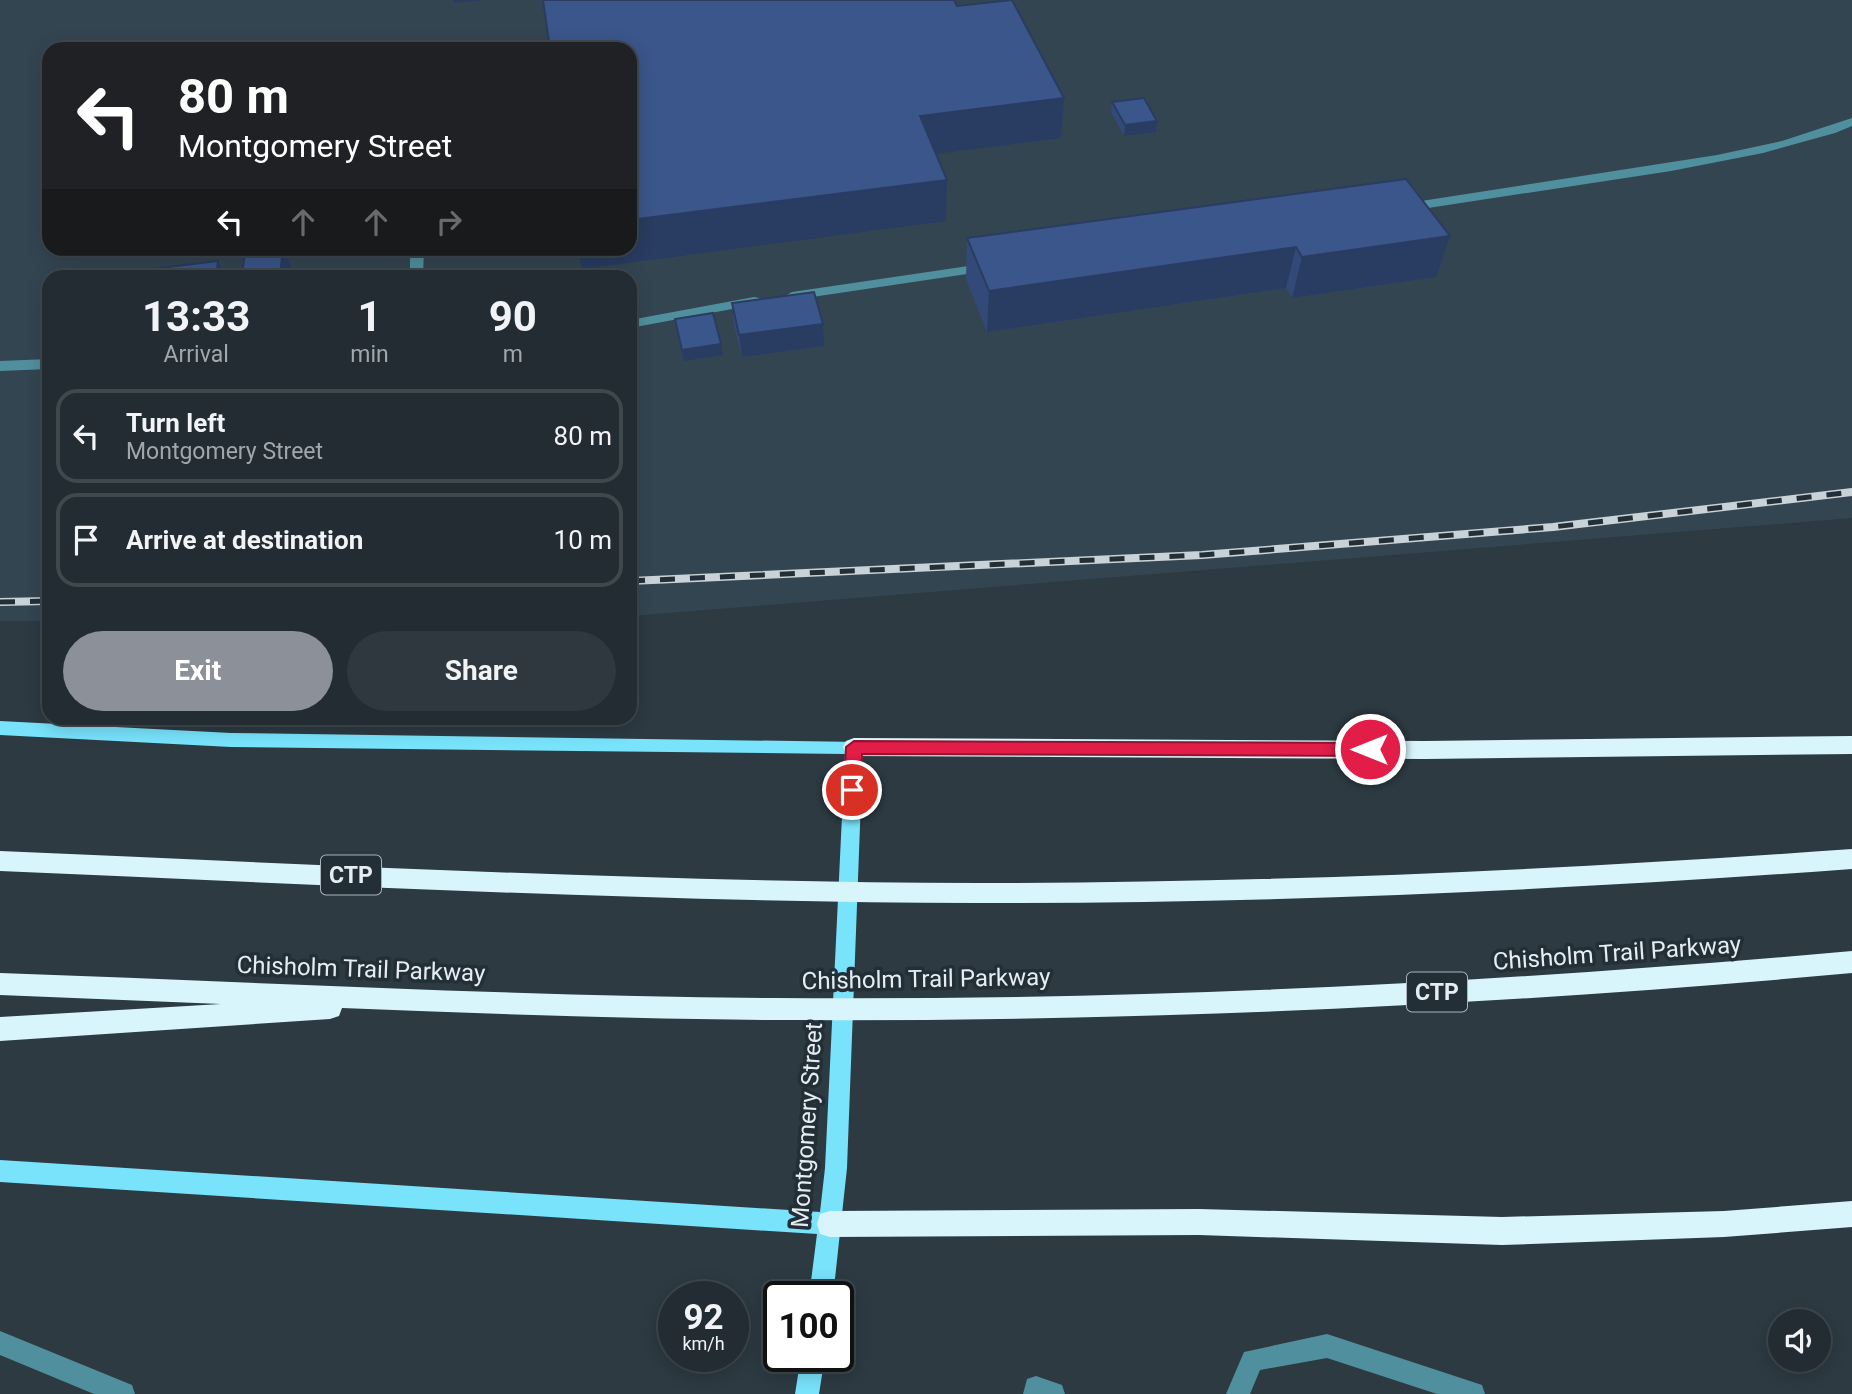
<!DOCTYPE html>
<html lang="en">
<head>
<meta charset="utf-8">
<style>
  body { margin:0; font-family:Roboto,sans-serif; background:#2e383e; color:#f1f3f6; height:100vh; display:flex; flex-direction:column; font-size:26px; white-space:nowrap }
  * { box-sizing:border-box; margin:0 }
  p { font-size:23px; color:#a2a7ac }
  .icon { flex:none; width:38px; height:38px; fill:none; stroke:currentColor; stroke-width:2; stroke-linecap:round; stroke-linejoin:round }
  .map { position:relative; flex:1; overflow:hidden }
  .drawer { position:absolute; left:42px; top:270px; width:595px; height:455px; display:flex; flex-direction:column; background:#222c32; border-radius:21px; box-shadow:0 4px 18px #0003,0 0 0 2px #3f484d }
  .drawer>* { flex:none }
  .hud { position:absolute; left:42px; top:42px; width:595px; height:214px; border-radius:21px; box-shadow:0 4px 18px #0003,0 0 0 2px #3f484d; background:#202124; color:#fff; overflow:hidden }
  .controls { position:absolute; left:1768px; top:1309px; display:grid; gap:14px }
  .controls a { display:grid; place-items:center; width:63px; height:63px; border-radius:50%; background:#222c32; box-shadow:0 4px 18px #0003,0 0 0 2px #3f484d; font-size:35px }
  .speed { position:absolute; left:658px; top:1281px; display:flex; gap:14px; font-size:35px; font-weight:700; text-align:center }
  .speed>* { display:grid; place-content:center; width:91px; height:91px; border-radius:50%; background:#222c32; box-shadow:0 4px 18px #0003,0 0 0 2px #3f484d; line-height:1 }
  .speed small { font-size:18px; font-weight:400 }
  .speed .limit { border:4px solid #111; border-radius:10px; background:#fff; color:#111 }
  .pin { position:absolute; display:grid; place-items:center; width:60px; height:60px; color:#fff; margin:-30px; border:4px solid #fff; border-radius:50%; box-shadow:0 2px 7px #0007 }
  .me { position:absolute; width:77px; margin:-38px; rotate:270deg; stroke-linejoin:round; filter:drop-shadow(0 0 5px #0008) }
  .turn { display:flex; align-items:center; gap:24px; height:147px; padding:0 21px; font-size:32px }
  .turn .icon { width:91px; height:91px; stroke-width:2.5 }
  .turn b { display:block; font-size:49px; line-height:60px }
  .lanes { display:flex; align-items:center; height:66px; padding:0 21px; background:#0003; justify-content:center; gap:35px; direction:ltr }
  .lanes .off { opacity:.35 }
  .eta { display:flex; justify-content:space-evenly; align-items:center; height:119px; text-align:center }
  .eta b { font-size:42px; font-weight:700; line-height:49px }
  .action { display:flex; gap:14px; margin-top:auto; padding:14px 21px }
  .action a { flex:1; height:80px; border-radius:42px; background:#8c9099; color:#fff; font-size:28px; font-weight:700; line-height:80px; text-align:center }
  .action a+a { background:#2e383e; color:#f1f3f6 }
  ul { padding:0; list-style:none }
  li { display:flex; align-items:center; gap:21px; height:94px; margin:0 14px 10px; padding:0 7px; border:4px solid #3f484d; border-radius:21px }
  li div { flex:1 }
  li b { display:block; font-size:26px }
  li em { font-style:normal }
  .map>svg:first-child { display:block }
  .built { fill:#344552; fill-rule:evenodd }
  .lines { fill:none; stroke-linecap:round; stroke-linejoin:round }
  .minor { fill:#50909e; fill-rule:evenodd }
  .major { fill:#78e3fb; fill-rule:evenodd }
  .highway { fill:#d9f5fc; fill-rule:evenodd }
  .rail-casing { stroke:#c9d2d7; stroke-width:8 }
  .rail { stroke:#232f37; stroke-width:5; stroke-dasharray:15; stroke-linecap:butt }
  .wall { fill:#334a78 }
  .shaded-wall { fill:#293c61 }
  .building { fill:#3b568b; stroke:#293c61; stroke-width:2 }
  .route { fill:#e11d48; stroke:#92132f; stroke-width:2 }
  .labels { text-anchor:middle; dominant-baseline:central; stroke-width:7; stroke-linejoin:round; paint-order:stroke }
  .shield { fill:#232f37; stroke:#abb4ba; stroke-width:2 }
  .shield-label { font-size:23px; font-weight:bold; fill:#e5edf2 }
  .street-label { font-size:24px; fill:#e5edf2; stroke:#232f37 }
</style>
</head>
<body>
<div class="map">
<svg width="1852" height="1394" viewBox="0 0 1852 1394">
  <rect width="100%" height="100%" fill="#2d3a42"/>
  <path class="built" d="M0,0H1852V518L630,616V276H49V621H0ZM49,49H630V248H49Z"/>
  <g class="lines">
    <path class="minor" d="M1852,118V126L1835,133L1763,153L1671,171L1402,212L1396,208L1402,204L1717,155L1782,141Z
      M410,248H424L423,276H410Z
      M989,263L996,267L994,270L792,300L785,296L792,292Z
      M754,297L759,298V304L630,328V320Z
      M49,359V369L0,371V361Z
      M0,1331L132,1385L135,1394H94L0,1355Z
      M1327,1334L1473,1382L1482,1385L1485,1394H1437L1327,1358L1260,1370L1250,1394H1226L1244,1352Z
      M1036,1376L1062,1385L1065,1394H1023L1027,1379Z"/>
    <path class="major" d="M0,721L231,733L860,742L863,747L847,1168L833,1297H809L817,1234L0,1182V1160L820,1212L825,1168L845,754L231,747L0,735Z
      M801,1356H825L819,1394H795Z"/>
    <path class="highway" d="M1852,736V754L1425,759L854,756L846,753L843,747L846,741L854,738L1425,741Z
      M1852,849V869C1561,890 1269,904 977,903C651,902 326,885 0,871V851C326,865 651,882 977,883C1269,883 1561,870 1852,849Z
      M1852,951V973C1494,1006 1135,1022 775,1020C631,1019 486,1014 342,1008L339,1016L330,1019L0,1041V1017L221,1004L0,995V973C258,982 515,996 773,998C1133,1001 1493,983 1852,951Z
      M1852,1201V1227L1724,1237L1502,1245L1199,1235L830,1237L820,1234L817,1224L820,1214L830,1211L1199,1209L1502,1217L1724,1211Z"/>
    <g class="rail-casing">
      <path id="rail" d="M630,581L1202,555L1553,527L1852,492
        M0,602L49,601"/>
    </g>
    <use href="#rail" class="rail"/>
  </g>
  <path class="wall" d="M1112,102L1157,121L1156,132L1124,136L1111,112Z
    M1406,179L1436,277L1292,298L1286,288L987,332L966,279L967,238Z
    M732,303L824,346L742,357L734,325Z"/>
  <path class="shaded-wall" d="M453,0H483L454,3Z
    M1064,98L1061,138L920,156V116Z
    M1157,121L1156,132L1124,136L1125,125Z
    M947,180L946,221L582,269L578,248H630V220Z
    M1450,236L1436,277L1292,298L1302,257Z
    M1296,247L1286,288L987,332L989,291Z
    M283,248L292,269L291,276H280Z
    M218,261L225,276H216Z
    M823,324L824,346L742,357L739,335Z
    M721,344L723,355L684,361L682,350Z"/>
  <path class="building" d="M543,0H954L957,6L1012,0L1064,98L920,116L947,180L630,220V49H550Z
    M1144,98L1157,121L1125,125L1112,102Z
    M1406,179L1450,236L1302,257L1296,247L989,291L967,238Z
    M271,248H283L280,276H242L245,252Z
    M218,261L216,276H102V275Z
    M814,292L823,324L739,335L732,303Z
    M713,313L721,344L682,350L675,319Z"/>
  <path class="route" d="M854,741L1370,743L1378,749L1370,756L862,754L861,790L852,797L844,790L846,747Z"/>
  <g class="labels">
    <g class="shield">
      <rect x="321" y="855.5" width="60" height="39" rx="5"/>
      <rect x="1407" y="972.5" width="60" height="39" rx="5"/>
    </g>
    <g class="shield-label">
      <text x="351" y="875">CTP</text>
      <text x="1437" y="992">CTP</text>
    </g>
    <g class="street-label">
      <text transform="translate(1617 953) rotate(-4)">Chisholm Trail Parkway</text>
      <text transform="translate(361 969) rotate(2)">Chisholm Trail Parkway</text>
      <text transform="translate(926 979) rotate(-1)">Chisholm Trail Parkway</text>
      <text transform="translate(807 1125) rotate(-86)">Montgomery Street</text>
    </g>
  </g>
</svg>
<div class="controls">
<a><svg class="icon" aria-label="sound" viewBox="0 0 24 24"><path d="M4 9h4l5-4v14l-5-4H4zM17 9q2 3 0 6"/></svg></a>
</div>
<div class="speed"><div>92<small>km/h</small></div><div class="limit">100</div></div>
<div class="pin" style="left:852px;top:790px;background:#d93025"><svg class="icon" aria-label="arrive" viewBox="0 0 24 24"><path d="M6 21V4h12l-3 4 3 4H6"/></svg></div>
<svg class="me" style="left:1370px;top:749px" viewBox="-20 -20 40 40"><circle r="17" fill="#e11d48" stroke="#fff" stroke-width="3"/><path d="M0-11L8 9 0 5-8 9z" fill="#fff"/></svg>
<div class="hud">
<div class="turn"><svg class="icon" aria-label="left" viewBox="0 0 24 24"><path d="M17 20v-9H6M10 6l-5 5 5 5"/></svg><div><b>80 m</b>Montgomery Street</div></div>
<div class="lanes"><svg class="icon" aria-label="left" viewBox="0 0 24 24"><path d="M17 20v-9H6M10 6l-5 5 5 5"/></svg><svg class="icon off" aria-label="ahead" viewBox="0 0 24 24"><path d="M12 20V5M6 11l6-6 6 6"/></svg><svg class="icon off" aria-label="ahead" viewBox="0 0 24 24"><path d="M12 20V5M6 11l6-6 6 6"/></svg><svg class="icon off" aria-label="right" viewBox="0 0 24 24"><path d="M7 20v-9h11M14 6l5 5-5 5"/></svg></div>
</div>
<section class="drawer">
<div class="eta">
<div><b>13:33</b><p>Arrival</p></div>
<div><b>1</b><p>min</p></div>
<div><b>90</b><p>m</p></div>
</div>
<ul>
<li><svg class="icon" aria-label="left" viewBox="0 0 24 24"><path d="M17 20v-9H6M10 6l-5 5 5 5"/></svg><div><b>Turn left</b><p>Montgomery Street</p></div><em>80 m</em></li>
<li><svg class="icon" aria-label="arrive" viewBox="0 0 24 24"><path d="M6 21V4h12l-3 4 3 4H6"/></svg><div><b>Arrive at destination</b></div><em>10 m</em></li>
</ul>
<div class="action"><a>Exit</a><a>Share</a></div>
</section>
</div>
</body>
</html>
